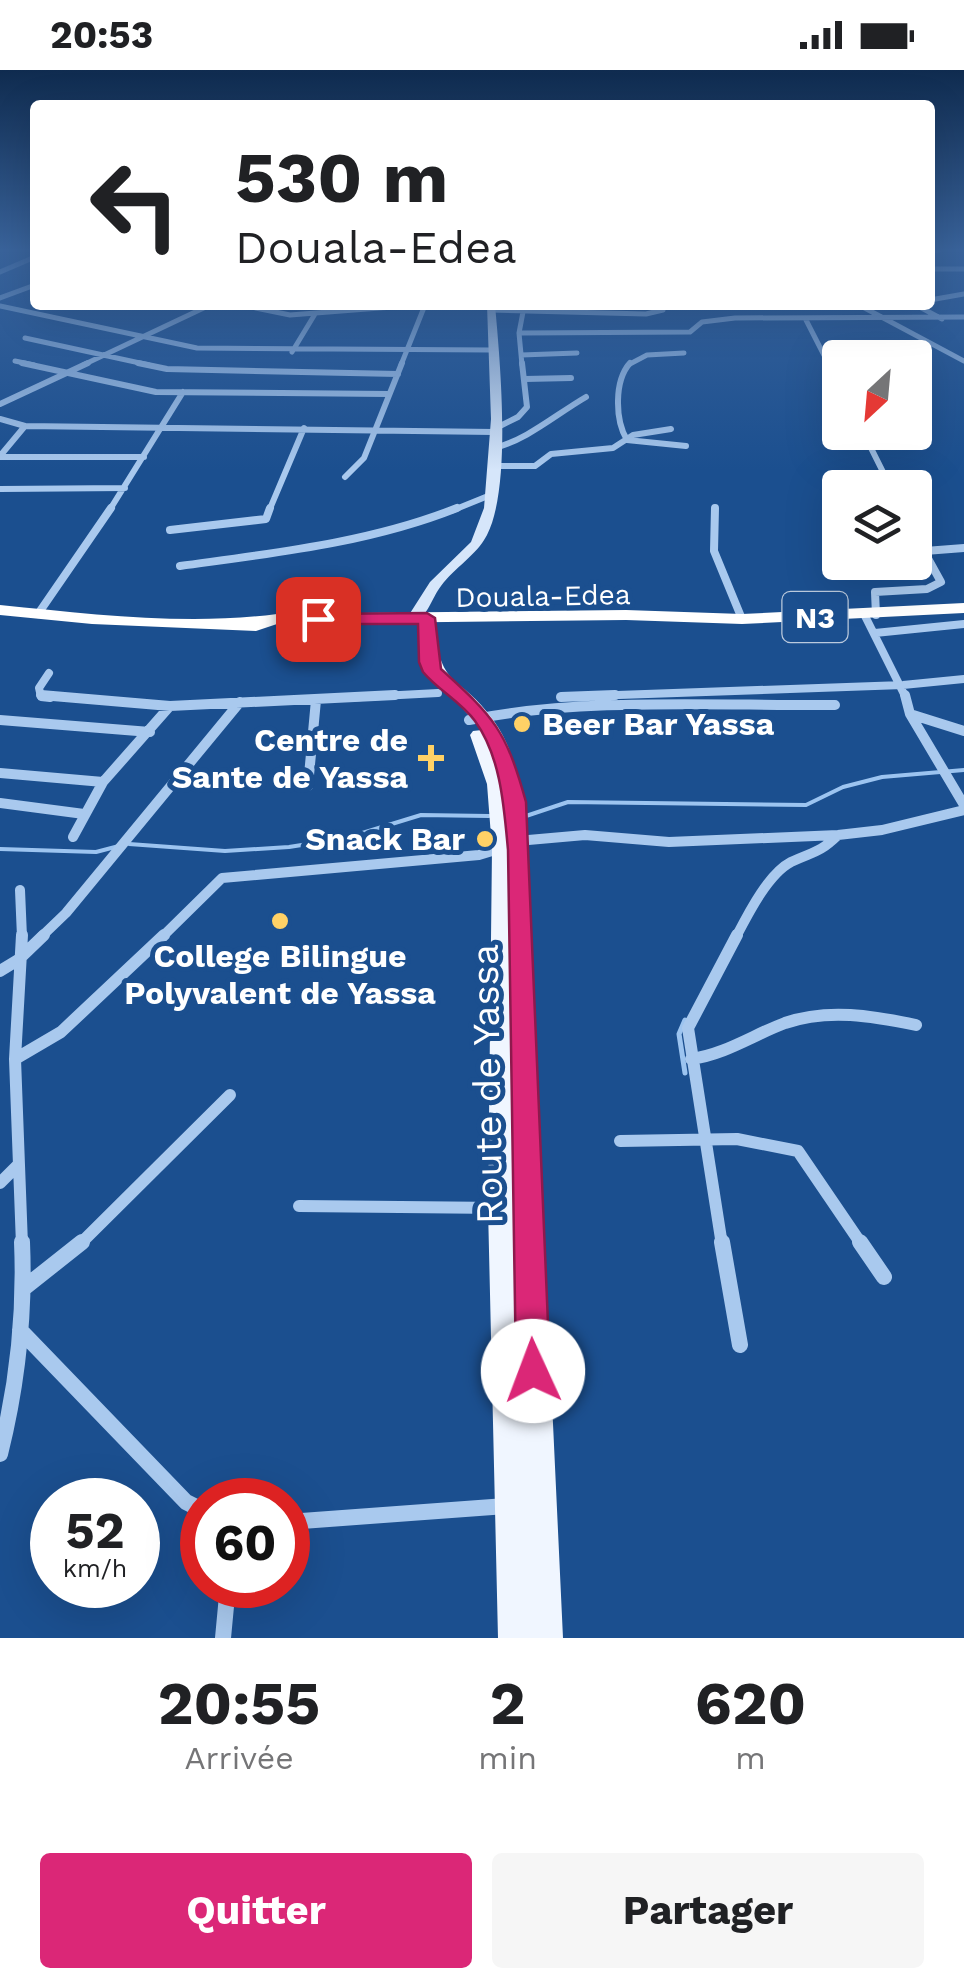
<!DOCTYPE html>
<html lang="fr">
<head>
<meta charset="utf-8">
<style>
  body { margin:0; font-family:"Work Sans",sans-serif; background:#f6f6f6; color:#202124; height:100vh; display:flex; flex-direction:column; font-size:38px; white-space:nowrap }
  * { box-sizing:border-box; margin:0 }
  p { font-size:32px; color:#757577 }
  .icon { flex:none; width:55px; height:55px; fill:none; stroke:currentColor; stroke-width:2; stroke-linecap:round; stroke-linejoin:round }
  .map { position:relative; height:1568px; overflow:hidden }
  .drawer { display:flex; flex-direction:column; background:#fff; flex:1 }
  .drawer>* { flex:none }
  .top-card { position:absolute; left:30px; top:30px; width:905px; height:210px; border-radius:10px; box-shadow:0 10px 40px #0002; background:#fff; color:#202124; overflow:hidden }
  .needle { width:65px; rotate:206deg }
  .controls { position:absolute; left:822px; top:270px; display:grid; gap:20px }
  .controls a { display:grid; place-items:center; width:110px; height:110px; border-radius:10px; background:#fff; box-shadow:0 10px 40px #0002; font-size:50px }
  .speed { position:absolute; left:30px; top:1408px; display:flex; gap:20px; font-size:50px; font-weight:700; text-align:center }
  .speed>* { display:grid; place-content:center; width:130px; height:130px; border-radius:50%; background:#fff; box-shadow:0 10px 40px #0002; line-height:1 }
  .speed small { font-size:25px; font-weight:400 }
  .speed .limit { border:15px solid #d22; background:#fff; color:#111 }
  .pin { position:absolute; display:grid; place-items:center; width:85px; height:85px; color:#fff; margin:-42px; border-radius:20px; box-shadow:0 5px 15px #0006 }
  .me { position:absolute; width:110px; margin:-55px; rotate:358deg; stroke-linejoin:round; filter:drop-shadow(0 0 8px #0008) }
  .turn { display:flex; align-items:center; gap:35px; height:210px; padding:0 40px; font-size:45px }
  .turn .icon { width:130px; height:130px; stroke-width:2.5 }
  .turn b { display:block; font-size:70px; line-height:85px }
  .eta { display:flex; justify-content:space-evenly; align-items:center; height:170px; text-align:center }
  .eta b { font-size:60px; font-weight:700; line-height:70px }
  .action { display:flex; gap:20px; margin-top:auto; padding:20px 40px }
  .action a { flex:1; height:115px; border-radius:10px; background:#db2777; color:#fff; font-size:40px; font-weight:700; line-height:115px; text-align:center }
  .action a+a { background:#f6f6f6; color:#202124 }
  .status { display:flex; justify-content:space-between; align-items:center; height:70px; padding:0 50px; background:#fff; direction:ltr }
  .status svg { height:28px; fill:currentColor }
  .map>svg:first-child { display:block }
  .lines { fill:none; stroke-linecap:round; stroke-linejoin:round }
  .stream-far1 { stroke:#9cc4f0; stroke-width:4 }
  .stream { stroke:#9cc4f0; stroke-width:5 }
  .street-far5 { stroke:#a9c9ee; stroke-width:5 }
  .street-far4 { stroke:#a9c9ee; stroke-width:6 }
  .street-far3 { stroke:#a9c9ee; stroke-width:8 }
  .street-far2 { stroke:#a9c9ee; stroke-width:10 }
  .street-far1 { stroke:#a9c9ee; stroke-width:12 }
  .street { stroke:#a9c9ee; stroke-width:16 }
  .secondary { fill:#d6e6fa; fill-rule:evenodd }
  .primary { fill:#f0f6ff; fill-rule:evenodd }
  .highway { fill:#fff; fill-rule:evenodd }
  .route { fill:#db2777; stroke:#8e194d; stroke-width:2.5 }
  .poi-dot { fill:#ffd166; stroke:#1b4f8f; stroke-width:4 }
  .labels { text-anchor:middle; dominant-baseline:central; stroke-width:10; stroke-linejoin:round; paint-order:stroke }
  .far-street-label { font-size:28px; fill:#fff; stroke:#1b4f8f }
  .shield { fill:#1b4f8f; stroke:#bbcadd; stroke-width:2.5 }
  .shield-label { font-size:30px; font-weight:bold; fill:#fff }
  .poi-label { font-size:32px; font-weight:bold; fill:#fff; stroke:#1b4f8f; text-anchor:end }
  .near-street-label { font-size:38px; fill:#fff; stroke:#1b4f8f }
</style>
</head>
<body>
<div class="status"><b>20:53</b><svg viewBox="0 0 49 12"><path d="M0 12V9h3v3zM5 12V6h3v6zM10 12V3h3v9zM15 12V0h3v12zM26 1h20v11H26zM47 4h2v5h-2z"/></svg></div>
<div class="map">
<svg width="964" height="1568" viewBox="0 0 964 1568">
  <rect width="100%" height="100%" fill="#1b4f8f"/>
  <g class="lines">
    <path class="stream-far1" d="M526,746L568,732L806,735L843,717L882,707L964,700
      M129,774L225,781L289,777L346,768L421,745L489,746
      M0,779L96,782L119,776"/>
    <path class="stream" d="M685,950L679,964L685,1003"/>
    <path class="street-far5" d="M930,181L939,180
      M930,199H964
      M0,202L35,187
      M0,228L35,215
      M930,230L964,224
      M241,235L290,245L418,235
      M859,235L964,291
      M916,235L942,249
      M0,236L197,278L491,280
      M491,240L646,244L663,240L660,235
      M805,248L829,295
      M519,263L690,262L702,252L735,248L964,247
      M25,268L149,295
      M292,282L315,244
      M521,285L577,283
      M15,291L34,295
      M83,295L210,235
      M401,295L425,235
      M522,295L519,263L523,242
      M628,295L647,285L684,283"/>
    <path class="street-far4" d="M22,293L156,322L389,324
      M138,293L167,299L398,304
      M630,293C614,311 615,350 627,370L686,376
      M827,293L840,318
      M525,309L571,308
      M0,334L88,293
      M0,349L25,356L494,362
      M494,359L518,347L527,337L522,293
      M863,362L891,418
      M494,378C527,370 555,345 586,327
      M0,386L25,356
      M0,387H144
      M495,396H535L551,384L613,378L633,365L671,359
      M345,407L364,388L402,293
      M0,419L125,418
      M109,441L183,322
      M269,441L304,358
      M451,441L493,424"/>
    <path class="street-far3" d="M715,438L714,481L742,549
      M170,460L266,449L270,438
      M925,481L964,478
      M180,496C274,483 369,473 457,438
      M38,544L111,438
      M876,545L875,522L927,519L941,512L915,465
      M865,546L906,628
      M875,563L964,554
      M49,603L39,618L41,627L50,628
      M561,627L903,615L964,609
      M343,628L438,623"/>
    <path class="street-far2" d="M41,625L170,636L395,625
      M905,625L910,644L964,735
      M561,627L615,625
      M910,644L964,661
      M0,650L150,662
      M469,650C583,627 718,636 835,635
      M0,703L103,712
      M308,716L316,630
      M0,733L84,744
      M73,767L103,712L170,636
      M517,771L585,765L669,772L838,765L882,760L964,740
      M20,820L22,867
      M41,867L66,843L240,632
      M162,867L222,808L479,785L502,778
      M736,867C748,844 768,804 791,792C814,781 818,784 838,765"/>
    <path class="street-far1" d="M22,865L15,989L22,1175
      M0,901L18,890L44,865
      M15,989L61,962L164,865
      M691,989C726,984 753,965 785,953C828,938 873,946 916,955
      M620,1071L737,1069L798,1081L862,1175
      M0,1113L18,1095
      M299,1136L501,1138
      M79,1175L230,1025
      M722,1175L688,958L737,865"/>
    <path class="street" d="M722,1172L740,1275
      M860,1172L884,1207
      M24,1218L82,1172
      M20,1260L186,1432L202,1440
      M0,1384C17,1316 25,1242 22,1172
      M288,1452L506,1436
      M223,1568L228,1515"/>
    <path class="secondary" d="M487,235H495C500,290 512,416 487,465C476,486 455,497 441,516C431,529 429,545 414,552L407,548L430,512L471,472L484,438L491,349Z"/>
    <path class="primary" d="M427,543L435,548C437,621 460,602 494,651C511,675 518,704 524,732L563,1568H498L488,1138L492,779L487,714L470,665L473,661L482,660L425,597L419,548Z"/>
    <path class="highway" d="M964,533V543L742,554L626,550L277,554L256,561L92,554L0,545V535C91,544 186,556 277,544L626,540L742,544Z"/>
  </g>
  <linearGradient id="sky" x2="0" y2="1"><stop stop-color="#0f2b4f"/><stop offset="0.45" stop-color="#39639b"/><stop offset="1" stop-color="#39639b" stop-opacity="0"/></linearGradient>
  <rect width="964" height="400" fill="url(#sky)"/>
  <path class="route" d="M427,543L435,548L441,599C495,648 506,660 526,732L550,1301L545,1313L533,1318L521,1313L516,1301L508,780C504,737 501,687 475,651C461,632 438,620 423,602L419,592L418,554H318L309,549L318,544Z"/>
  <g class="poi-dot">
    <circle cx="522" cy="654" r="10"/>
    <path d="M426 673h10v10h10v10h-10v10h-10v-10h-10v-10h10z"/>
    <circle cx="485" cy="769" r="10"/>
    <circle cx="280" cy="851" r="10"/>
  </g>
  <g class="labels">
    <g class="far-street-label">
      <text transform="translate(543 526) rotate(-1)">Douala-Edea</text>
    </g>
    <rect class="shield" x="782.5" y="522" width="65" height="50" rx="8"/>
    <g class="shield-label">
      <text x="815" y="547">N3</text>
    </g>
    <g class="poi-label">
      <text x="542" y="654" text-anchor="start">Beer Bar Yassa</text>
      <text x="408" y="670">Centre de<tspan x="408" dy="37">Sante de Yassa</tspan></text>
      <text x="465" y="769">Snack Bar</text>
      <text x="280" y="886" text-anchor="middle">College Bilingue<tspan x="280" dy="37">Polyvalent de Yassa</tspan></text>
    </g>
    <g class="near-street-label">
      <text transform="translate(487 1014) rotate(-91)">Route de Yassa</text>
    </g>
  </g>
</svg>
<div class="controls">
<a><svg class="needle" viewBox="-14 -14 28 28"><path d="M0-13l5 13h-10z" fill="#e53935"/><path d="M0 13l5-13h-10z" fill="#757577"/></svg></a>
<a><svg class="icon" aria-label="layers" viewBox="0 0 24 24"><path d="M12 4l9 5-9 5-9-5zM3 14l9 5 9-5"/></svg></a>
</div>
<div class="speed"><div>52<small>km/h</small></div><div class="limit">60</div></div>
<div class="pin" style="left:318px;top:549px;background:#d93025"><svg class="icon" aria-label="arrive" viewBox="0 0 24 24"><path d="M6 21V4h12l-3 4 3 4H6"/></svg></div>
<svg class="me" style="left:533px;top:1301px" viewBox="-20 -20 40 40"><circle r="19" fill="#fff"/><path d="M0-13L10 11 0 6-10 11z" fill="#db2777"/></svg>
<div class="top-card">
<div class="turn"><svg class="icon" aria-label="left" viewBox="0 0 24 24"><path d="M17 20v-9H6M10 6l-5 5 5 5"/></svg><div><b>530 m</b>Douala-Edea</div></div>
</div>
</div>
<section class="drawer">
<div class="eta">
<div><b>20:55</b><p>Arrivée</p></div>
<div><b>2</b><p>min</p></div>
<div><b>620</b><p>m</p></div>
</div>
<div class="action"><a>Quitter</a><a>Partager</a></div>
</section>
</body>
</html>
